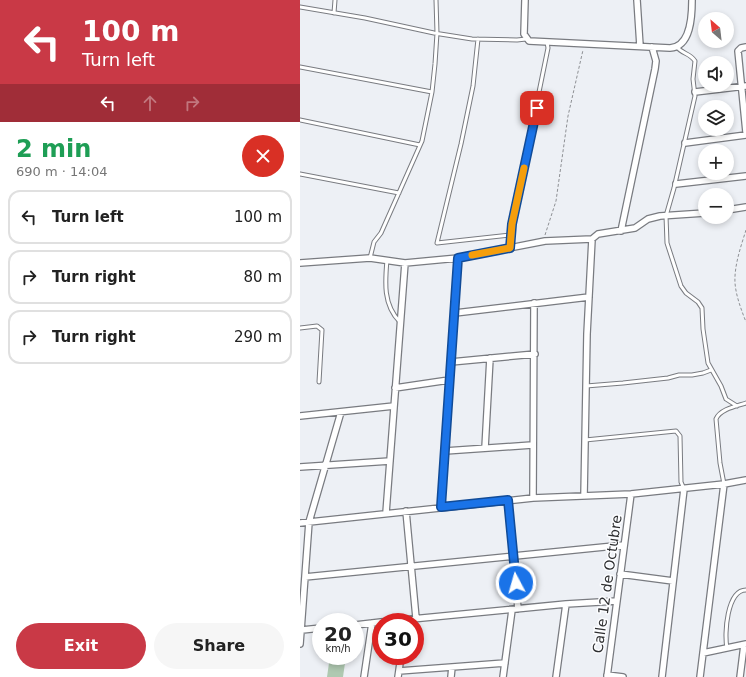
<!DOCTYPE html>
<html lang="en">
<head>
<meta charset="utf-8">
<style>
  body { margin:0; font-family:"DejaVu Sans",sans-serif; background:#f6f6f6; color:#222; height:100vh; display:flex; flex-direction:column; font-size:15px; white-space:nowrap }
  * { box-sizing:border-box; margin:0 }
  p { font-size:13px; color:#767676 }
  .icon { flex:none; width:22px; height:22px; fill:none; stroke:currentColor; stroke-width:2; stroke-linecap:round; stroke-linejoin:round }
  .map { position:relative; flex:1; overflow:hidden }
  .side { display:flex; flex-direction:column; background:#fff; width:300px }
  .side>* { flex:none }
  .hud { background:#c93946; color:#fff; overflow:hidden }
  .needle { width:26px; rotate:332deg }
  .tools { position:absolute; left:398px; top:12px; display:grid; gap:8px }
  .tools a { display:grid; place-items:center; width:36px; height:36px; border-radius:50%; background:#fff; box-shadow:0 2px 6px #0003; font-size:20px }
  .speed { position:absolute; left:12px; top:613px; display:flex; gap:8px; font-size:20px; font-weight:700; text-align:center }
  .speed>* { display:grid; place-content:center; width:52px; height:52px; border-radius:50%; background:#fff; box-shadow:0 2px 6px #0003; line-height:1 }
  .speed small { font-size:10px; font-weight:400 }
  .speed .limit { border:6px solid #d22; background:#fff; color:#111 }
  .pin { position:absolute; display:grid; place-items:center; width:34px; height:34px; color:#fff; margin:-17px; border-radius:8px; box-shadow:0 2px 6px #0006 }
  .me { position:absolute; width:44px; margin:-22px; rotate:354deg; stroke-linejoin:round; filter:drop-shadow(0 0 3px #0008) }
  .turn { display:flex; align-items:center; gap:14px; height:84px; padding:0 16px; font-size:18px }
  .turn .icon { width:52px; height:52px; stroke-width:2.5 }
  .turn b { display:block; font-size:28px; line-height:34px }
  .lanes { display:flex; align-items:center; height:38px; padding:0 16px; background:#0003; justify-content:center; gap:20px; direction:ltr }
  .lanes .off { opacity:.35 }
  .round { display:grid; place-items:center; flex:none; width:42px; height:42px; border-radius:21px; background:#f6f6f6 }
  .overview { display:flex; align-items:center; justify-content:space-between; height:68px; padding:0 16px }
  h1 { font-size:24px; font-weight:600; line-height:30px; color:#1e9e55 }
  .cta { display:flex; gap:8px; margin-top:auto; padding:8px 16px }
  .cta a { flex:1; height:46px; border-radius:24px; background:#c93946; color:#fff; font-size:16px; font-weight:600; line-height:46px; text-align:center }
  .cta a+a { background:#f6f6f6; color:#222 }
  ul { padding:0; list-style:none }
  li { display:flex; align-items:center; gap:12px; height:54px; margin:0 8px 6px; padding:0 8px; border:2px solid #e0e0e0; border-radius:12px }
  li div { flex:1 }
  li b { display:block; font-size:15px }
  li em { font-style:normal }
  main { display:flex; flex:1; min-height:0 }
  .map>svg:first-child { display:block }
  .green { fill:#afc9b1 }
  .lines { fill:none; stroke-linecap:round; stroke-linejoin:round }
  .service-casing { stroke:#797b80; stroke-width:5 }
  .minor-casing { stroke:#797b80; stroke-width:8 }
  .path { stroke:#8e9094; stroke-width:1; stroke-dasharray:3 2; stroke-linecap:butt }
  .service { stroke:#fff; stroke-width:3 }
  .minor { stroke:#fff; stroke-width:5.5 }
  .route-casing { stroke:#114b97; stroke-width:10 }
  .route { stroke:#1a73e8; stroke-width:7 }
  .slow { stroke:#f59e0b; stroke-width:7 }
  .labels { text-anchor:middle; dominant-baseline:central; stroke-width:3; stroke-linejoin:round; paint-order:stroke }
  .street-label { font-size:14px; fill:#2d2e30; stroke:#fcfdff }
</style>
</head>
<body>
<main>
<section class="side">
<div class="hud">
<div class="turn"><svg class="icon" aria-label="left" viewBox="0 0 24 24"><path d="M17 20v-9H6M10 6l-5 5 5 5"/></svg><div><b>100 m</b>Turn left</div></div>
<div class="lanes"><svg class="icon" aria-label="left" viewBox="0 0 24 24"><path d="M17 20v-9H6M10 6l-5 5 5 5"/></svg><svg class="icon off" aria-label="ahead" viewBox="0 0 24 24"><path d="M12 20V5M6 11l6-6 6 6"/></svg><svg class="icon off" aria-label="right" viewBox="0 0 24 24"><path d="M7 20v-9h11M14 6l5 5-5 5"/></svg></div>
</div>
<div class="overview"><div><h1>2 min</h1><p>690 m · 14:04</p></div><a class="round" style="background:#d93025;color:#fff"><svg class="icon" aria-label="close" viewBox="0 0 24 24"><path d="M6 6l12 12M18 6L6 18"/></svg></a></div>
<ul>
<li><svg class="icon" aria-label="left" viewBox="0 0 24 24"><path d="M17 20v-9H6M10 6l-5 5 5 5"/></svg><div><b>Turn left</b></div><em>100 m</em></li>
<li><svg class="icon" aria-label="right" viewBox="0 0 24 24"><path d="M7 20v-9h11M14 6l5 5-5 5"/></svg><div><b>Turn right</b></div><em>80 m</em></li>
<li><svg class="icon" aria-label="right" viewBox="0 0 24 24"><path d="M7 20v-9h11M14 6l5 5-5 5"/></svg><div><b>Turn right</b></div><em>290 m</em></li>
</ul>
<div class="cta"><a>Exit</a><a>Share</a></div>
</section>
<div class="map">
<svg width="446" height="677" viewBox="0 0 446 677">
  <rect width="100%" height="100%" fill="#edf0f5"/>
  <path class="green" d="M30,656H46L43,677H27Z"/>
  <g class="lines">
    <g class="service-casing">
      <path id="service" d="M0,7L65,18L134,33L172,39L217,40L226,39
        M34,13L35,0
        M178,39L173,86L161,144L137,243L211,235
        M377,47C382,54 390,53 395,61L393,79L395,96L374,188L366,216L367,243L381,286L386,293L398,302L402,308L403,329L408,363L421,386L426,399L437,406
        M0,67L132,92
        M0,120L120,145
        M0,174L99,193
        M210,248L212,224L248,48L247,42
        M70,258L74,242L81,233L122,141L132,92L135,64L137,33L136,0
        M87,260C85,282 83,305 100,322
        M0,328L17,326L22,330L19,382
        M286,386L323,383L368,378L379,375H392L403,373L411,370
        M285,440L376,431L380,436L381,482L384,489
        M424,484L420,463L416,419C420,409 437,406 446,403
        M427,648C424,634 427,590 446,590"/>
    </g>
    <g class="minor-casing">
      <path id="minor" d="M225,0L224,34L229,41L370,48C391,47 392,16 392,0
        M337,0L340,46
        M446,47L441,48L438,51L446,132
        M395,92L446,86
        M385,143L446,135
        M376,184L446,176
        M427,210L446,207
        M321,231L355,69L356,61L352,47
        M0,263L70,258L105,263L158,258L245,241L292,239L298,234L335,228L348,219L360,216L405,213
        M155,313L289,297
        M151,362L235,354
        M95,388L149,380
        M0,416L94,406
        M185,448L190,358
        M145,451L232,445
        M0,467L90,461
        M284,496L287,334L292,239
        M233,498L234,303
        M208,500L218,609
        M141,507L158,258
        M106,511L116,618
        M86,513L105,263
        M0,523L233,498L331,494L424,484L446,480
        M320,574L373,581
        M5,577L324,545
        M81,622L266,604L317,601
        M55,625L81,622
        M2,630L21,628
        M0,644L9,522L41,412
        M403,653L446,644
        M99,671L205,663
        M307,675L323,677
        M64,677L72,623
        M98,677L101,656
        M151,677L152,667
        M203,677L212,610
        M256,677L266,604
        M307,677L331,494
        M362,677L384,489
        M400,677L424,484
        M440,677L444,645"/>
    </g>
    <path class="path" d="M446,230C441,246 434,266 435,283C436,296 441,309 446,322
      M245,235L256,201L268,116L283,50"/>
    <use href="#service" class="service"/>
    <use href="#minor" class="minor"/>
  </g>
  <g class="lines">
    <g class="route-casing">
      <path id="route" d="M216,583L208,500L141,507L158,258L210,248L212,224L237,108"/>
    </g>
    <use href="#route" class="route"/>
    <path class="slow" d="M172,255L210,248L212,224L224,168"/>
  </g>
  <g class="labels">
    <g class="street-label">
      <text transform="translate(307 584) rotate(-82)">Calle 12 de Octubre</text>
    </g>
  </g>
</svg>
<div class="tools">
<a><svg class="needle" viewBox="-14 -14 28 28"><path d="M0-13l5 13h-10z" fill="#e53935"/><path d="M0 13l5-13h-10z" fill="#767676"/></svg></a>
<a><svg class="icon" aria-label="sound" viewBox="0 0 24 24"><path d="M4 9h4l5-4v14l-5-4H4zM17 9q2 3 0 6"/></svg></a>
<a><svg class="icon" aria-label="layers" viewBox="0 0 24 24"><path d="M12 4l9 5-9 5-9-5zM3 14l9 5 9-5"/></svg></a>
<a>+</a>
<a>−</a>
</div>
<div class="speed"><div>20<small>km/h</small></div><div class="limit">30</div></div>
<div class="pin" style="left:237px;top:108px;background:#d93025"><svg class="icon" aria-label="arrive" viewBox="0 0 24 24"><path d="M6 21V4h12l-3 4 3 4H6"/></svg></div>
<svg class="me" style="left:216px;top:583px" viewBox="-20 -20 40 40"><circle r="17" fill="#1a73e8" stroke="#fff" stroke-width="3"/><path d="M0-11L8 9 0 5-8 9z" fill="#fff"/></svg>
</div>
</main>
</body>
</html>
